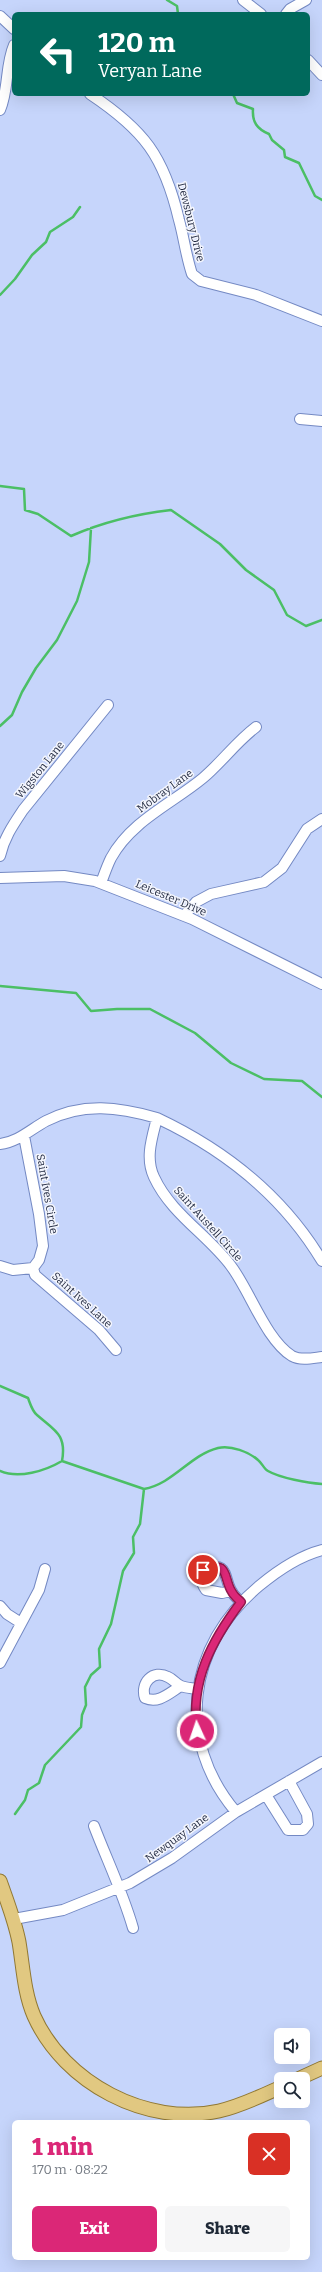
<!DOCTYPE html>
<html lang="en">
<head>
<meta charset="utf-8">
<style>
  body { margin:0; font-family:Bitter,serif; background:#f6f6f7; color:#1f2937; height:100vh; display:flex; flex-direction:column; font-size:15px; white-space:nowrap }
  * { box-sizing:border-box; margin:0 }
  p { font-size:13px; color:#747a83 }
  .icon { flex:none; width:22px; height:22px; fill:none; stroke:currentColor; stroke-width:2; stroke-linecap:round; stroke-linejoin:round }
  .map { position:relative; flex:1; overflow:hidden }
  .details { position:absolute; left:12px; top:2120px; width:298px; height:140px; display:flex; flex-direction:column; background:#fff; border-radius:6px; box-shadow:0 4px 16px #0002 }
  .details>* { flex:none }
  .top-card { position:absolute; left:12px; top:12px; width:298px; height:84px; border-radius:6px; box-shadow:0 4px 16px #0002; background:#00695c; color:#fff; overflow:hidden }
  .fabs { position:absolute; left:274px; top:2028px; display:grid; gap:8px }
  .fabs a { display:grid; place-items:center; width:36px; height:36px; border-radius:6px; background:#fff; box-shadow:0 4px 16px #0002; font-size:20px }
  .pin { position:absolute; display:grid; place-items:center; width:34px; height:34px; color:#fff; margin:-17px; border:2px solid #fff; border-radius:50%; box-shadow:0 1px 4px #0007 }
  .me { position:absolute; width:44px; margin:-22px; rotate:357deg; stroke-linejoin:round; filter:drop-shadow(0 0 3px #0008) }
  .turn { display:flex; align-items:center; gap:14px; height:84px; padding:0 20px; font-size:18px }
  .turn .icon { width:52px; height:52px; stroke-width:2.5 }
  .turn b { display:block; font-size:28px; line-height:34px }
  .round { display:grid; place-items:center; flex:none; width:42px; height:42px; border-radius:6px; background:#f6f6f7 }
  .head { display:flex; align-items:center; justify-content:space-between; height:68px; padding:0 20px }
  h1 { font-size:24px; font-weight:800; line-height:30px; color:#db2777 }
  .action { display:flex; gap:8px; margin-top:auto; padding:8px 20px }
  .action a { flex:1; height:46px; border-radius:6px; background:#db2777; color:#fff; font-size:16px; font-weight:800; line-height:46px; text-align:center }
  .action a+a { background:#f6f6f7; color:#1f2937 }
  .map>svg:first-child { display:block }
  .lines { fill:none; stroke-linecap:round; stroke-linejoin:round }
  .stream { stroke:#4bbf65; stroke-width:2.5 }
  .minor-casing { stroke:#7489c3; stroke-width:12 }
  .major-casing { stroke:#907833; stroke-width:15 }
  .minor { stroke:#fff; stroke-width:10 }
  .major { stroke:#e1c881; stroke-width:13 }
  .route-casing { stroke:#8e194d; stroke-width:10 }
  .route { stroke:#db2777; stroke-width:7 }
  .labels { text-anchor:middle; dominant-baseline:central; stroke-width:3; stroke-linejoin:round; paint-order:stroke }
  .street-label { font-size:11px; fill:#1f273f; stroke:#f4f6fd }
</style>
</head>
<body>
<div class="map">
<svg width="322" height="2272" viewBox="0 0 322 2272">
  <rect width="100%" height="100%" fill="#c6d5fb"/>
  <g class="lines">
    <path class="stream" d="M167,0L177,6L178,14
      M233,94L237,103L253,109C252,122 257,129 269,134L272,140L284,150L285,157L299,163L315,196L322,200
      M0,295L15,279L32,255L46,242L50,232L73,217L80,207
      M0,486L24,489L25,510L38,514L71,536C103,522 136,514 171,510L220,544L246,570L274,590L287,615L306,626L322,620
      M0,726L12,715L22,692L36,668L57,640L77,601L89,562L91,528
      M0,986L76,993L91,1011L117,1009H150L195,1033L231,1063L264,1079L302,1081L322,1097
      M0,1386L28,1398C30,1403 32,1411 37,1415C54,1430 67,1434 62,1461
      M0,1471C19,1479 45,1471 62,1461L144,1489C173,1484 190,1455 218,1448C231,1445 249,1452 258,1460C262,1463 264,1469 268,1471C280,1478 308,1483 322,1484
      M15,1814L25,1800L28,1790L39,1783L45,1765L81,1727L82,1715L86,1705L85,1687L91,1675L100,1667L99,1649L111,1624L123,1571L134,1553L133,1537L140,1524L144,1489"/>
    <g class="minor-casing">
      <path id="minor" d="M243,0L261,14
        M286,14L290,9L306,0
        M0,16L14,29
        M308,60L322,75
        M90,94C144,130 164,156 179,220C184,238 186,256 192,274L201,281L256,295L322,321
        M0,110C9,89 5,66 14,45
        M300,419L322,421
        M0,856C4,838 13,825 23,810L108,705
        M0,878L64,876L95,881L192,919L322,984
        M101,883C104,875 107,866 111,858C131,821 173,803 203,778C222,762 236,742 256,727
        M184,916L196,902L211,894L264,882L282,868L307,829L322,819
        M0,1144C18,1142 31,1129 46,1121C83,1102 119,1107 157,1118
        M322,1261C283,1196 225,1150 157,1118C152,1138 145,1158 154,1177C171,1214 208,1235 231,1266C250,1291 266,1340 292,1356C301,1361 313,1358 322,1357
        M0,1266L13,1270L33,1268L39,1260L43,1246L39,1214L24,1136
        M33,1268L35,1275L99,1330L116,1350
        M231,1591L222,1593L206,1590C201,1583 200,1577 203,1570C230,1559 223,1579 232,1592C234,1596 238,1599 241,1602
        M0,1606L7,1614L21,1623
        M0,1663L39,1590L45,1569
        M181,1686C169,1693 159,1704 145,1698C140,1683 153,1669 168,1677C173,1679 176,1684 181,1686C186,1688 192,1688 197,1689
        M266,1795L288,1830H303L308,1824L307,1814L289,1781
        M236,1812C175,1740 187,1646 259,1586C277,1571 299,1556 322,1550
        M94,1826C107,1860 123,1893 133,1928
        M14,1919L63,1910L130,1883L172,1858L236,1812L322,1762"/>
    </g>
    <g class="major-casing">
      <path id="major" d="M0,1881C7,1901 15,1921 19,1942C23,1966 24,1993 34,2016C64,2083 147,2127 219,2111C241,2106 261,2096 281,2087
        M298,2079L322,2068"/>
    </g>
    <use href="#minor" class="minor"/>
    <use href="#major" class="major"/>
  </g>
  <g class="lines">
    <g class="route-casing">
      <path id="route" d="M197,1731C190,1681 212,1640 241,1602C238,1599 234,1596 232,1592C223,1579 230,1559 203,1570"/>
    </g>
    <use href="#route" class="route"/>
  </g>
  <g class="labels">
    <g class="street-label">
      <text transform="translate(191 222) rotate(76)">Dewsbury Drive</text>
      <text transform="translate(40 770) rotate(-51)">Wigston Lane</text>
      <text transform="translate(165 791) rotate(-36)">Mobray Lane</text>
      <text transform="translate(171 898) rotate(23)">Leicester Drive</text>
      <text transform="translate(47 1194) rotate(80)">Saint Ives Circle</text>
      <text transform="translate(208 1224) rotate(48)">Saint Austell Circle</text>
      <text transform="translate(82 1300) rotate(42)">Saint Ives Lane</text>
      <text transform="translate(177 1838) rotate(-36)">Newquay Lane</text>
    </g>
  </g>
</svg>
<div class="fabs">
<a><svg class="icon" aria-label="sound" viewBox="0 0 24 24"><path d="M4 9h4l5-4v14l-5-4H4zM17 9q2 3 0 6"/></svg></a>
<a><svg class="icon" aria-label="search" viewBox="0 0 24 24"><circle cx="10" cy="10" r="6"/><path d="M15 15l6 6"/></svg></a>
</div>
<div class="pin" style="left:203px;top:1570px;background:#d93025"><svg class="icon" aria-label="arrive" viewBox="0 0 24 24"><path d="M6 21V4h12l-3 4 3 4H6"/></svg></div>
<svg class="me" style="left:197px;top:1731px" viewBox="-20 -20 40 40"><circle r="17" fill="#db2777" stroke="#fff" stroke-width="3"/><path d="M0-11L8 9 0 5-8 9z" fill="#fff"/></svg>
<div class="top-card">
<div class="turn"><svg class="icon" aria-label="left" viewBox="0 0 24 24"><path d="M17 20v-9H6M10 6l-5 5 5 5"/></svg><div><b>120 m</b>Veryan Lane</div></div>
</div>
<section class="details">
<div class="head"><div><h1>1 min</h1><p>170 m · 08:22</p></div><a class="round" style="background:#d93025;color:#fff"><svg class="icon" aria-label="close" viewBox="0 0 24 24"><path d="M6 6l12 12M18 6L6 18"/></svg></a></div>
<div class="action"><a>Exit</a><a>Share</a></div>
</section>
</div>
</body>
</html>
